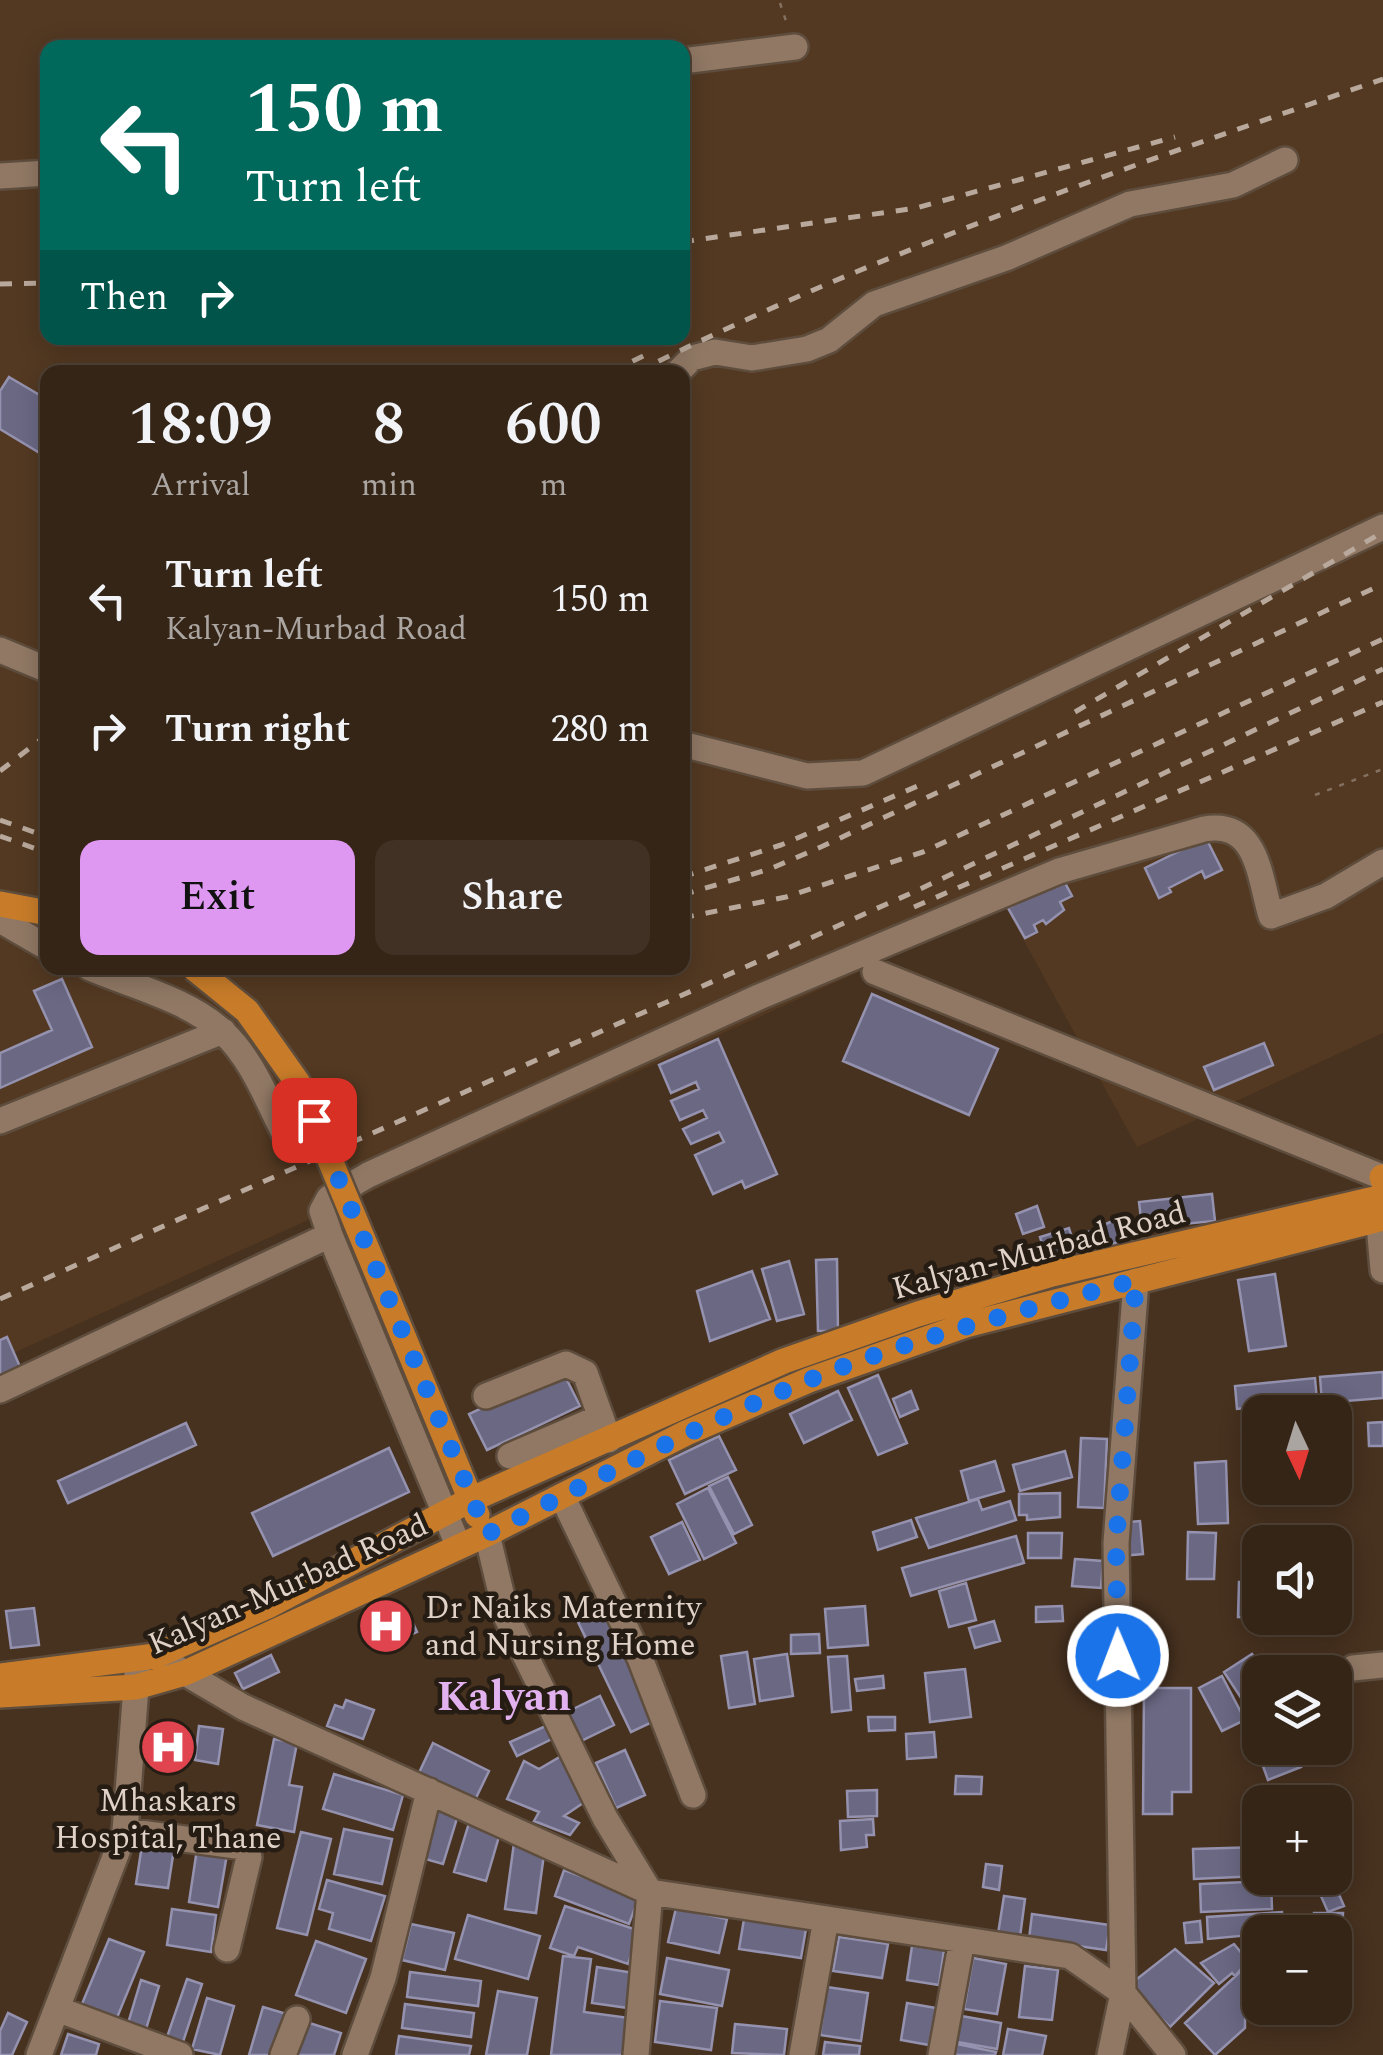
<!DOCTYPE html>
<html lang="en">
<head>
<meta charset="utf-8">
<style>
  body { margin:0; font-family:Spectral,serif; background:#403124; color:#f1f3f6; height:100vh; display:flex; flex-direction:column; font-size:38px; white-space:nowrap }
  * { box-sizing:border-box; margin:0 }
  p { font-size:32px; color:#aaa5a1 }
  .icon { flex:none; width:55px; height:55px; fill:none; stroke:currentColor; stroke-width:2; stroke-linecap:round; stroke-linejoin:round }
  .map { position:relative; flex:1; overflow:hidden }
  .side { position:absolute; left:40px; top:365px; width:650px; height:610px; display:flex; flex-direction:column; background:#352517; border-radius:20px; box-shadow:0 5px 25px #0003,0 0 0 2px #4f4236 }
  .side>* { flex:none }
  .hud { position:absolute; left:40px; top:40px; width:650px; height:305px; border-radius:20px; box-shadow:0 5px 25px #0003,0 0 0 2px #4f4236; background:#00695c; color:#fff; overflow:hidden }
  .needle { width:65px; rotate:176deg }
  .tools { position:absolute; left:1242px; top:1395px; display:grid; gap:20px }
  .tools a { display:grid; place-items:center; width:110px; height:110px; border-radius:20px; background:#352517; box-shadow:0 5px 25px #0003,0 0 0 2px #4f4236; font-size:50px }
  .pin { position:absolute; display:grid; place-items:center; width:85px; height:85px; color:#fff; margin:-42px; border-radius:20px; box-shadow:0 5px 15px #0006 }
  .me { position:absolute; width:110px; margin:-55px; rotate:359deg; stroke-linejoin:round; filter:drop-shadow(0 0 8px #0008) }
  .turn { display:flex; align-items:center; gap:35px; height:210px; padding:0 40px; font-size:45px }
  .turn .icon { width:130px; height:130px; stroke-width:2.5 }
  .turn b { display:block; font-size:70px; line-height:85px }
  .then { display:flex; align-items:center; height:95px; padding:0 40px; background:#0003; gap:20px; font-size:38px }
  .eta { display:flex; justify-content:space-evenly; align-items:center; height:170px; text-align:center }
  .eta b { font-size:60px; font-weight:600; line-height:70px }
  .primary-button { display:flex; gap:20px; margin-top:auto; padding:20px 40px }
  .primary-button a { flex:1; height:115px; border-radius:20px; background:#df98f2; color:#111; font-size:40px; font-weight:600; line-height:115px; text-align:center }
  .primary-button a+a { background:#403124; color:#f1f3f6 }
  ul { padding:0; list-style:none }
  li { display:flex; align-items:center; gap:30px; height:130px; padding:0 40px }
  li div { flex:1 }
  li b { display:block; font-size:38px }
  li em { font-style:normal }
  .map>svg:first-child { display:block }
  .built { fill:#533922; fill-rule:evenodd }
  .building { fill:#6b6884; stroke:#9492af; stroke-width:2.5 }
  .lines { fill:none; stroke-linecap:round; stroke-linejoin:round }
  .minor-casing { stroke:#5e4d3d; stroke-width:30 }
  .major-casing { stroke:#5e4d3d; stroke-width:30 }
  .path { stroke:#837060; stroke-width:2.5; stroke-dasharray:5 8; stroke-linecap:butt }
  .minor { stroke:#907864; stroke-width:25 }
  .major { stroke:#c87c29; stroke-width:25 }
  .rail { stroke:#b9a99c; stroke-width:5; stroke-dasharray:12 12; stroke-linecap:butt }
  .major-bridge-casing { stroke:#5e4d3d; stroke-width:30; stroke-linecap:butt }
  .major-bridge { stroke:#c87c29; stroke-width:25 }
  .route { stroke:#1a73e8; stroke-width:18; stroke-dasharray:0 32.4 }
  .labels { text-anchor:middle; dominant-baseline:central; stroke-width:9; stroke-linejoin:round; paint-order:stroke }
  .street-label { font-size:32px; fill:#e0d2c7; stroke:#251c14 }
  .poi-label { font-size:32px; fill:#e0d2c7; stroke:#251c14; text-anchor:start }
  .district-label { font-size:42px; font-weight:bold; fill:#e2b1ef; stroke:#251c14 }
</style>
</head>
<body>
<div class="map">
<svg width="1383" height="2055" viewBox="0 0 1383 2055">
  <rect width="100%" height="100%" fill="#47311f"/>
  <path class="built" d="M0,0H1383V1033L1137,1147L1005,906L0,1359ZM48,48H682V338H48ZM48,372H682V968H48Z"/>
  <path class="building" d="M9,377L48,400V458L0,429V391Z
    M1206,838L1222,870L1205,878L1202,871L1169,888L1171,892L1159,898L1145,868Z
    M1063,879L1072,896L1060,902L1064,910L1046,924L1043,920L1034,925L1037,932L1025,938L1008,908Z
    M62,979L92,1047L0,1088V1053L52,1030L34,991Z
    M872,994L998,1049L969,1115L843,1061Z
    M718,1039L777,1174L745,1188L742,1181L713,1194L695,1155L724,1142L719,1132L691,1144L683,1129L707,1118L703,1110L680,1120L671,1101L699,1089L696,1082L671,1093L659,1065Z
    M1264,1043L1273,1065L1214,1090L1204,1067Z
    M1212,1194L1215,1221L1142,1228L1139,1202Z
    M1037,1206L1044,1227L1023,1234L1016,1214Z
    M1119,1218L1128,1237L1086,1257L1077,1237Z
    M1069,1228L1077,1254L1048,1263L1040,1237Z
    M837,1259L838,1331H818L816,1260Z
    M789,1261L804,1314L777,1321L762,1269Z
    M752,1271L770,1319L710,1341L697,1291Z
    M1275,1274L1286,1346L1249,1351L1238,1280Z
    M7,1337L21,1369L0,1378V1340Z
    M562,1370L580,1406L487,1450L469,1414Z
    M1383,1372V1398L1322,1403L1320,1377Z
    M878,1375L907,1443L878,1455L848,1388Z
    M1315,1378L1317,1401L1237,1409L1235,1386Z
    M838,1391L852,1420L804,1443L790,1414Z
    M911,1391L918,1409L900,1417L893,1399Z
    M1383,1422V1446H1369L1368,1423Z
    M186,1423L196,1445L68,1503L58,1481Z
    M1260,1426V1455L1247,1456L1244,1427Z
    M719,1436L736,1470L685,1494L669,1460Z
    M1081,1438L1107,1439L1104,1508L1078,1507Z
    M389,1448L409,1492L273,1556L252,1513Z
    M1065,1451L1072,1477L1020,1491L1013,1465Z
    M995,1461L1004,1491L969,1501L961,1471Z
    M1226,1461L1228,1523L1198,1524L1195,1463Z
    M728,1477L752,1525L734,1534L709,1486Z
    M708,1488L736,1543L704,1559L677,1504Z
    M1060,1493V1517L1027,1520V1515H1019V1494Z
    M978,1499L982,1510L1010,1501L1016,1520L929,1548L916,1518Z
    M911,1520L917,1537L878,1550L873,1532Z
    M1140,1521L1143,1554L1122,1556L1118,1523Z
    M682,1522L700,1560L669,1574L651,1537Z
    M1188,1532L1216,1533L1214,1579H1187Z
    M1028,1533H1062L1061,1558H1028Z
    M1016,1536L1024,1563L911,1596L902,1568Z
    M1075,1559L1103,1561L1101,1588L1072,1586Z
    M1239,1582L1260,1583V1618H1269L1238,1617Z
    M966,1583L976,1620L949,1627L939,1591Z
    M397,1602L405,1619L395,1623L398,1628L412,1621L417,1632L391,1644L389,1639L378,1644L365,1617Z
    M865,1606L868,1645L828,1648L825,1609Z
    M1062,1606L1063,1621L1036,1622V1607Z
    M34,1608L39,1645L11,1648L6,1611Z
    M608,1608L661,1718L631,1732L578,1622Z
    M994,1621L1000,1641L975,1648L969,1628Z
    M819,1634L820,1653L791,1654V1635Z
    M747,1652L755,1704L729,1708L721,1656Z
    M787,1654L793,1696L760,1701L754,1659Z
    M1252,1654L1265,1672H1260V1711L1253,1716L1224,1672Z
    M271,1655L279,1672L243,1689L235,1673Z
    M847,1656L851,1710L832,1712L828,1657Z
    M965,1669L971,1717L930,1722L925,1673Z
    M883,1676L884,1688L857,1691L855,1679Z
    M1222,1676L1245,1720L1222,1731L1199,1688Z
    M1144,1688H1191V1792H1172V1814H1143Z
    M600,1696L614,1725L581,1741L567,1712Z
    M346,1700L374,1710L363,1739L327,1726L335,1705L343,1708Z
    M868,1717H895V1730L869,1731Z
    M548,1725L554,1738L517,1756L510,1742Z
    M199,1726L223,1729L218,1764L195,1760Z
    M934,1732L936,1757L907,1759L906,1734Z
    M274,1739L297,1743L289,1785L302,1787L294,1832L257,1825Z
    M162,1740L178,1742L175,1762L159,1760Z
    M433,1743L489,1771L474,1802L418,1775Z
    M1293,1748L1301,1767L1268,1780L1260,1758Z
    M625,1750L645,1795L616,1808L596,1763Z
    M563,1755L586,1801L564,1816L579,1823L570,1835L534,1821L539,1812L507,1799L524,1761L539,1769Z
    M334,1774L403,1795L393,1830L323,1809Z
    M956,1776L982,1777L981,1794H955Z
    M877,1790V1816L848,1817L847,1791Z
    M432,1807L458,1815L443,1864L418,1857Z
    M873,1819L874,1835H866L867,1847L841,1850L840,1821Z
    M469,1823L500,1833L486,1881L454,1872Z
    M344,1829L392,1839L382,1884L334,1874Z
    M301,1832L331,1839L307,1935L277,1928Z
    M514,1843L545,1847L536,1913L505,1909Z
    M142,1845L174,1849L168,1888L136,1884Z
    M1260,1847V1876L1194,1879L1193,1849Z
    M197,1849L227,1854L218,1907L189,1902Z
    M986,1864L1002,1866L999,1890L983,1887Z
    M564,1870L639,1897L629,1924L555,1896Z
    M1313,1878H1332L1344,1906L1328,1912Z
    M327,1880L385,1896L371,1941L329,1929L333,1913L319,1909Z
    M1271,1881L1272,1909L1201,1912L1200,1884Z
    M1004,1896L1025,1899L1020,1937L998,1934Z
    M565,1906L640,1931L628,1964L578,1947L574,1956L550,1948Z
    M676,1908L727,1919L719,1953L668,1942Z
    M172,1909L216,1915L211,1952L167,1945Z
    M1282,1912L1283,1932L1208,1939L1207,1917Z
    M1314,1913H1343L1342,1936L1314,1932Z
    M1032,1914L1110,1925L1106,1950L1029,1939Z
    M468,1915L540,1936L528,1979L455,1959Z
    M744,1919L806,1929L801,1958L739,1949Z
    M1200,1921L1202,1942L1186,1943L1184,1923Z
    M411,1924L454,1933L445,1970L402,1960Z
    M839,1937L888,1944L882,1978L833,1971Z
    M109,1939L144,1952L114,2025L79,2011Z
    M316,1941L366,1959L346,2013L296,1995Z
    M1234,1944L1248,1961L1235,1976L1232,1973L1219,1984L1201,1963Z
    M912,1946L944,1950L939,1985L907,1980Z
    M1175,1949L1214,1983L1170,2027L1128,1986Z
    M563,1956L591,1959L584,2012L637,2019L633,2055H551Z
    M667,1958L729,1970L722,2006L660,1994Z
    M973,1958L1006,1964L997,2014L964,2009Z
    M1254,1959L1260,1974L1251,1982L1260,1992V2005L1245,2019V2028L1215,2055L1185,2023Z
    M1025,1966L1058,1970L1052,2020L1019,2017Z
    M597,1967L640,1974L635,2009L592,2003Z
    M410,1972L481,1981L478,2006L407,1997Z
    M187,1979L202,1984L183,2042L167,2037Z
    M141,1980L159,1986L144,2036L126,2030Z
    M827,1987L868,1993L861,2041L820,2035Z
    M498,1991L537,1998L527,2055H486Z
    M207,1998L234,2006L220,2055L192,2049Z
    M660,2001L717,2008L711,2050L655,2042Z
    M907,2003L936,2008L929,2045L901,2040Z
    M405,2004L474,2013L471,2037L402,2028Z
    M263,2007L287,2014L275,2055H249Z
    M8,2013L27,2022L12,2055H0V2031Z
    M956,2015L1001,2023L997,2049L952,2041Z
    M300,2020L341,2033L334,2055H289Z
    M735,2024L787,2029L784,2055L732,2053Z
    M1008,2029L1046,2036L1042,2055H1003Z
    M68,2034L99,2044L96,2055H61Z
    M399,2036L471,2046L469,2055H396Z
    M825,2042L860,2046L859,2055H823Z
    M957,2044L996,2052L995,2055H955Z"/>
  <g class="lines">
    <g class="minor-casing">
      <path id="minor" d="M682,61L795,47
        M0,176L48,173
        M678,372L692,358L715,352L752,358L807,349L829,340L874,304L1006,258L1130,204L1233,185L1285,160
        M0,650L48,670
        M682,744L807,776L863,773L1383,527
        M0,920L48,948
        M90,968C132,986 190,1000 224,1033C252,1059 267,1100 284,1133
        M875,972L1382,1177
        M0,1121L223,1031
        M1377,1202L1383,1270
        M0,1390L330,1235
        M486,1396L566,1364L585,1373L609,1440
        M510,1456L601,1417
        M562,1496L640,1658L693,1795
        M487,1534L507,1618L605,1818L650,1892
        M458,1545L330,1235L322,1211L329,1198L368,1175L759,997L1059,871L1204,829C1258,820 1259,876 1271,916L1326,896L1383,862
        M168,1663L243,1707L650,1892L1070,1956L1123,1993L1173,2055
        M1353,1668L1383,1665
        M125,1831L244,1847L249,1857L227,1949
        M57,2009L180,2055
        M39,2055L125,1831L138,1661
        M283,2055L297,2019
        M355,2055L383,1978L429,1791
        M636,2055L650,1892
        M802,2055L826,1919
        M941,2055L962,1940
        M1110,2055L1123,1993L1116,1543L1136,1281"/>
    </g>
    <g class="major-casing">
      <path id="major" d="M0,904L48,913
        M1382,1177L1383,1180
        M389,1302L477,1515
        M0,1676L155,1656L270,1605L470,1500L784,1361L918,1314L1052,1274L1383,1197
        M0,1695L136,1687L185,1673L487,1534L686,1433L809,1380L966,1325L1383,1218"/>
    </g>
    <path class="path" d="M780,3L788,27
      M1315,795L1383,769"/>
    <use href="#minor" class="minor"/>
    <use href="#major" class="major"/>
    <path class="rail" d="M682,242L916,208L1175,137
      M0,284L48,283
      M611,372L649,353
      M637,372C877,251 1129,167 1383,79
      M1075,712L1383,532
      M0,771L48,734
      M0,820L48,837
      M0,836L48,853
      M682,877L781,845L920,785
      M682,895L770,869L823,846L1383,584
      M914,907L1383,702
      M682,918L786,897L923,852L1383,639
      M0,1299L916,891L1383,669"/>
    <g class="major-bridge-casing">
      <path id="major-bridge" d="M194,968L247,1011L298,1083L389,1302"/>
    </g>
    <use href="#major-bridge" class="major-bridge"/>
  </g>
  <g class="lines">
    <path class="route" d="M314,1120L487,1534C594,1480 698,1425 809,1380C915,1337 1026,1310 1136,1280L1116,1544L1118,1656"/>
  </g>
  <defs>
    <g id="hospital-disc" transform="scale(2.875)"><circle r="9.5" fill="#e0444e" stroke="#251c14"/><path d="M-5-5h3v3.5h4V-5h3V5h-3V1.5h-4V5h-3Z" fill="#fff"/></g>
  </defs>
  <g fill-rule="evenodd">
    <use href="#hospital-disc" x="386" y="1626"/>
    <use href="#hospital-disc" x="168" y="1747"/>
  </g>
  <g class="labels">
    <g class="street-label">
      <text transform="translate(1039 1251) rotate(-15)">Kalyan-Murbad Road</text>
      <text transform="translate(288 1585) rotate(-24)">Kalyan-Murbad Road</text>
    </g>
    <g class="poi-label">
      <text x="425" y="1608">Dr Naiks Maternity<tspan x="425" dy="37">and Nursing Home</tspan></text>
      <text x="168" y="1801" text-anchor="middle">Mhaskars<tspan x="168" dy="37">Hospital, Thane</tspan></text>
    </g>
    <g class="district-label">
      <text x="504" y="1697">Kalyan</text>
    </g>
  </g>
</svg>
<div class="tools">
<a><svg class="needle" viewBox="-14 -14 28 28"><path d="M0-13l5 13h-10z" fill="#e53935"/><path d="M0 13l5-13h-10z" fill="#aaa5a1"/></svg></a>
<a><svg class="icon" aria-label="sound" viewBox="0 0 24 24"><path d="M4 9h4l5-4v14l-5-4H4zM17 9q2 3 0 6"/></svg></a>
<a><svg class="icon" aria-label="layers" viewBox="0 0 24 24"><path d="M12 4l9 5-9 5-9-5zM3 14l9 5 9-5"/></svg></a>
<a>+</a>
<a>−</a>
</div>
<div class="pin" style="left:314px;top:1120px;background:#d93025"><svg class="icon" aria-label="arrive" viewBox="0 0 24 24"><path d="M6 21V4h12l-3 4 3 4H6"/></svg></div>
<svg class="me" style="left:1118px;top:1656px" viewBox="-20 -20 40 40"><circle r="17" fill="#1a73e8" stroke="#fff" stroke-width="3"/><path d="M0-11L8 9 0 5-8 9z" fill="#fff"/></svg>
<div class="hud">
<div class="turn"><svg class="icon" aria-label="left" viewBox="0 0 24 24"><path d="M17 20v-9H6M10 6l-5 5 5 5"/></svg><div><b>150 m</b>Turn left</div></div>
<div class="then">Then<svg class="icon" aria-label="right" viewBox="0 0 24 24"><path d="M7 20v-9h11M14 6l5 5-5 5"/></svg></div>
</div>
<section class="side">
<div class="eta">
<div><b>18:09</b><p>Arrival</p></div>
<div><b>8</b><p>min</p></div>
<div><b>600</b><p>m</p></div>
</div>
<ul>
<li><svg class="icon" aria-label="left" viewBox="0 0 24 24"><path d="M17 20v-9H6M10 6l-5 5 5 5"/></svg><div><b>Turn left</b><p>Kalyan-Murbad Road</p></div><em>150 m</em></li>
<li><svg class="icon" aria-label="right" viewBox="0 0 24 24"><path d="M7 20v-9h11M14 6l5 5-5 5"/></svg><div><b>Turn right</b></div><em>280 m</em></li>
</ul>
<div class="primary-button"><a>Exit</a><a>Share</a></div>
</section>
</div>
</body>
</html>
